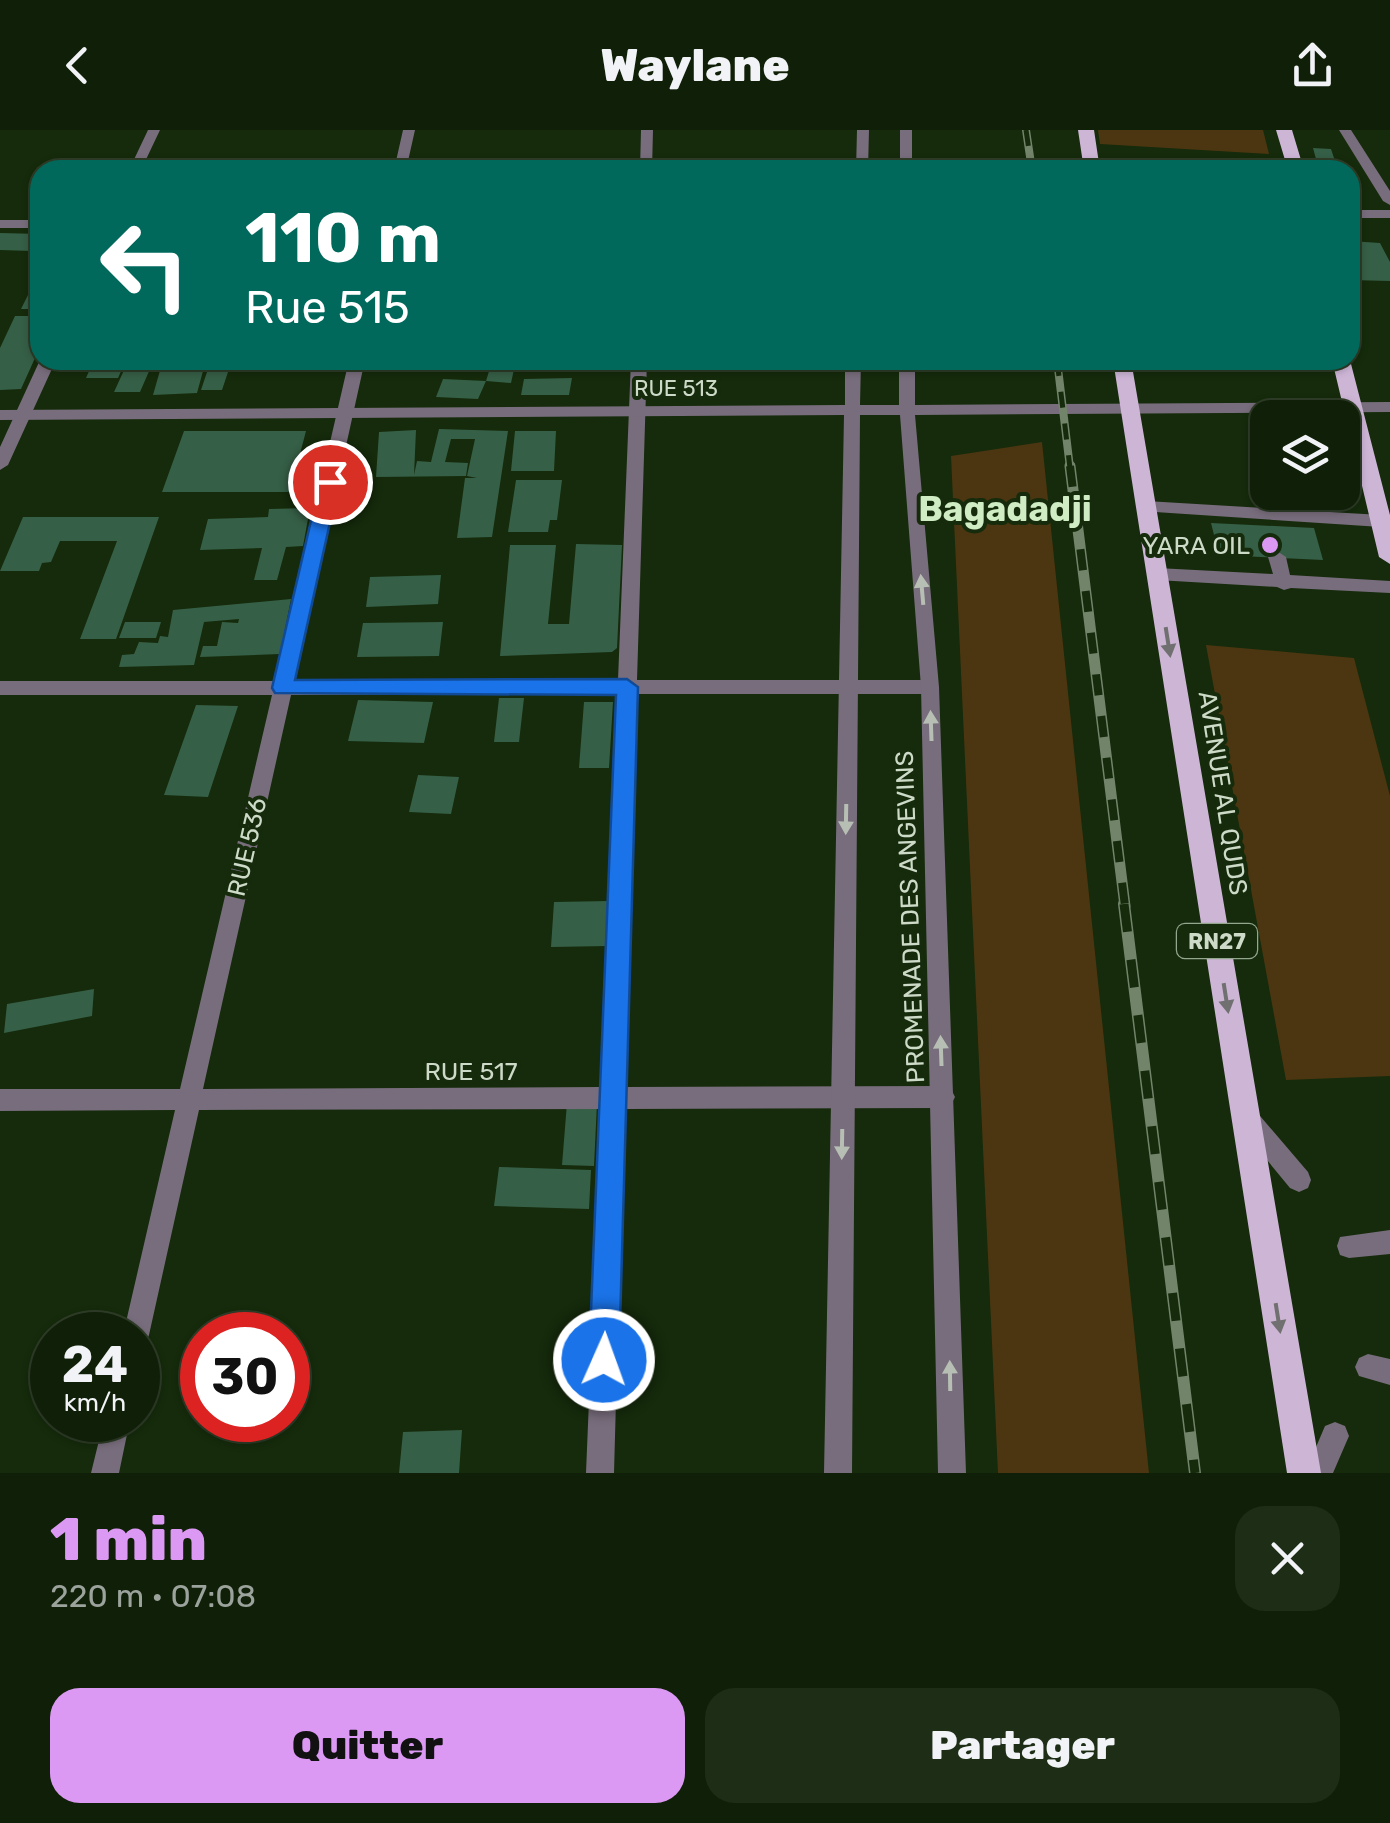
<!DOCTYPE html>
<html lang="fr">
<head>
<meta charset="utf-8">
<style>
  body { margin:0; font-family:Rubik,sans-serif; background:#1e2d16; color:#f1f3f6; height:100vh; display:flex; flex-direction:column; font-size:38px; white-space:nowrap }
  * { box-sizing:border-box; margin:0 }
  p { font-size:32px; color:#9ca39c }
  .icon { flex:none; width:55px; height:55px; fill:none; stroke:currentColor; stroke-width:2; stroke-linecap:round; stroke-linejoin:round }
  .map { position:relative; height:1343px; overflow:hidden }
  .side { display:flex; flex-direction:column; background:#102008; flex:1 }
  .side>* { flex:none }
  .hud { position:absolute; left:30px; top:30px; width:1330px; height:210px; border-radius:30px; box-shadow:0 2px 8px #0004,0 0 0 2px #303e29; background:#00695c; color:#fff; overflow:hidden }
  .fabs { position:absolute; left:1250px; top:270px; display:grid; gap:20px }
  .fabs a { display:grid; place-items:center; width:110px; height:110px; border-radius:20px; background:#102008; box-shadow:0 2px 8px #0004,0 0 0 2px #303e29; font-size:50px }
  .speed { position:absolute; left:30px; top:1182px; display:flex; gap:20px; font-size:50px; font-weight:700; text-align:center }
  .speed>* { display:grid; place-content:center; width:130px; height:130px; border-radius:50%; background:#102008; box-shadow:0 2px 8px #0004,0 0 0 2px #303e29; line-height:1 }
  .speed small { font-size:25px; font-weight:400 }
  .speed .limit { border:15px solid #d22; background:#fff; color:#111 }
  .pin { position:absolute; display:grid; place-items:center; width:85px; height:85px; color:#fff; margin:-42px; border:5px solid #fff; border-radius:50%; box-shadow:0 2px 10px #0007 }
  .me { position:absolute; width:110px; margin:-55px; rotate:2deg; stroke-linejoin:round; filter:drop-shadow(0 0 8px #0008) }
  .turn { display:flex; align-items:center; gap:35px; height:210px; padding:0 50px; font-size:45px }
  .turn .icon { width:130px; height:130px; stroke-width:2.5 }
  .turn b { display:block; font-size:70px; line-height:85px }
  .round { display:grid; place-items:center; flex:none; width:105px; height:105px; border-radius:30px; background:#1e2d16 }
  .overview { display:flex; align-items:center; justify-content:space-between; height:170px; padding:0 50px }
  h1 { font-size:60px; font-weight:800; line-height:75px; color:#dc99f4 }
  .cta { display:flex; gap:20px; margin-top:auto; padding:20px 50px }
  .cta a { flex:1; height:115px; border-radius:30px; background:#dc99f4; color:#111; font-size:40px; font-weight:800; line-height:115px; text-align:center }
  .cta a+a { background:#1e2d16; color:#f1f3f6 }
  header { display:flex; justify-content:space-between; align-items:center; height:130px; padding:0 50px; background:#102008; font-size:45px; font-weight:800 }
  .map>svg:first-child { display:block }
  .green { fill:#4c3611 }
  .building { fill:#365f47 }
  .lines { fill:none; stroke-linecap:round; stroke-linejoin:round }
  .service { fill:#786d7c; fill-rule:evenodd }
  .minor { fill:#786d7c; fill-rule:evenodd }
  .tertiary { fill:#786d7c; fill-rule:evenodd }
  .primary { fill:#cdb5d6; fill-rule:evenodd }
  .rail-far2-casing { stroke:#72846a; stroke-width:8 }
  .rail-far1-casing { stroke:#72846a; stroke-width:11 }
  .rail-casing { stroke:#72846a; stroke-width:12 }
  .rail-far2 { stroke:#152b0b; stroke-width:5; stroke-dasharray:16; stroke-linecap:butt }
  .rail-far1 { stroke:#152b0b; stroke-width:8; stroke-dasharray:21; stroke-linecap:butt }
  .rail { stroke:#152b0b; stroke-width:9; stroke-dasharray:28; stroke-linecap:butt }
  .oneway { fill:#b7bfb4 }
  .oneway2 { fill:#717070 }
  .route { fill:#1a73e8; stroke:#114b97; stroke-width:2.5 }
  .poi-dot { fill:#dc99f4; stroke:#152b0b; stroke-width:4 }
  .labels { text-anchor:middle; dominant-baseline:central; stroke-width:8; stroke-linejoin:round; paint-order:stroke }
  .far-street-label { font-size:22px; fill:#ccdac7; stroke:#152b0b }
  .shield { fill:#152b0b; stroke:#95a68f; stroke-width:2.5 }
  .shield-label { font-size:22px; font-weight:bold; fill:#ccdac7 }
  .poi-label { font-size:25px; fill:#ccdac7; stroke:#152b0b; text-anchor:end }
  .street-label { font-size:25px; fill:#ccdac7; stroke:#152b0b }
  .district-label { font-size:35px; font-weight:bold; fill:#d0ecc4; stroke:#152b0b }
</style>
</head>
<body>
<header><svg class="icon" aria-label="back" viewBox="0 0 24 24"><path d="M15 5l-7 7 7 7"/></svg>Waylane<svg class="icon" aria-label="share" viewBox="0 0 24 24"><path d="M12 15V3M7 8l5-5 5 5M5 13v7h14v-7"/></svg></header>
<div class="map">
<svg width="1390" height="1343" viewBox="0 0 1390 1343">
  <rect width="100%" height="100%" fill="#152b0b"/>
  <path class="green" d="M1098,0H1263L1269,24L1100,14Z
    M1042,312L1149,1343H998L951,326Z
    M1206,515L1354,528L1390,666V946L1286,950Z"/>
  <path class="building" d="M1313,18L1331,19L1338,40H1319Z
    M0,103L40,104V107L32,121L0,120Z
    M1350,111L1380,113L1390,132V151L1350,150Z
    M40,141V179H21Z
    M15,186H40V217L21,259L0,260V218Z
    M94,230H126L118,248H86Z
    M163,230H206L197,263L153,265Z
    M211,230H232L222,260H201Z
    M410,230H454L452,236H408Z
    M492,230H516L511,253L486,251L478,269L436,267L443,249L486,251L490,238L499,239L502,234Z
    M125,238L150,239L140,262H114Z
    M572,248L569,265H521L524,249Z
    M439,299L508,301L492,407L457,408L465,348H477L467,346L475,309H451L445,332L468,333L466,346L376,347L379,302L416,300L414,345L417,331L431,332Z
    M184,301H306L290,362H162Z
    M515,301H556L554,341H511Z
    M516,350H562L557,390H550L548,402H508Z
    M310,378L303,416L286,417L277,450H254L262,418L200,420L208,389L268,387L269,379Z
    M23,387H159L116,509H80L117,411H60L51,432L42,433L39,441H0Z
    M1211,393L1314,398L1323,430L1219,425Z
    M576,414L622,415L617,518L612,522L500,526L510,415H556L548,494H569Z
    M441,445L438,474L366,477L370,447Z
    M291,469L280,524L200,527L203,516H217L222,492L238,493L239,489L204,492L194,535L119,537L122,525L134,524L139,512L158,513L160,506L168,507L173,480Z
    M125,492H161L156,508H119Z
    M443,492L439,526L357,527L363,493Z
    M499,568H524L519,612H494Z
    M358,570L433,572L424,613L348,611Z
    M584,572H613L609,638H579Z
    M196,575L238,576L208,667L164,665Z
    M418,645L459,647L451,684L409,682Z
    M609,771L608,816L551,817L554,772Z
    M94,859L92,886L4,903L7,874Z
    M567,973H597L594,1036L562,1035Z
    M499,1037L591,1040L589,1079L494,1076Z
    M462,1300L459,1343H399L403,1302Z"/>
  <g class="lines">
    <path class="service" d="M1146,371L1381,385L1389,391L1381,397L1140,381V373Z
      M1277,421L1286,427L1290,445L1390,451V463L1291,458L1284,460L1277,457L1157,450L1148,444L1157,438L1273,444L1268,427Z
      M1247,977L1255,980L1308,1042L1311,1050L1308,1058L1299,1062L1290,1058L1239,996L1235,988L1239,980Z
      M1390,1100V1124L1349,1128L1340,1125L1337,1116L1340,1107Z
      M1368,1224L1390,1229V1255L1359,1246L1355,1237L1359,1228Z
      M1335,1292L1345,1296L1349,1306L1333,1343H1305L1325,1296Z"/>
    <path class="minor" d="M148,0H160L141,40H129Z
      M403,0H415L406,40H394Z
      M641,0H653L652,40H640Z
      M1339,0H1351L1390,61V75L1383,71Z
      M1350,80H1390V88H1350Z
      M0,90H40V98H0Z
      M40,230H56L8,335L0,340V317Z
      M349,230H365L294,551L618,550L631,230H647L637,550H930L939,557L930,564H637L625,957L943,956L951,959L955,967L951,975L943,978L624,979L614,1343H586L601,979L199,980L149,1205L145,1214L138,1217V1205H123L175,980L0,981V959H180L272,565H0V551H275ZM618,564L602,957L203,959L291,565Z
      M104,1290H130L119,1343H91Z"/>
    <path class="tertiary" d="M857,0H869L868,40H856Z
      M900,0H912V40H900Z
      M845,230H861L860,275H899V230H915V275L1390,272V282L915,285L939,557L966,1343H938L921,557L900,285H860L852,1343H824L844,285L0,290V280L845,275Z"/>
    <path class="primary" d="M1078,0H1094L1100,40H1084Z
      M1276,0H1292L1304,40H1288Z
      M1113,230H1131L1321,1343H1287Z
      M1332,230H1350L1390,385V434L1379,427Z"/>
    <g class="rail-far2-casing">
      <path id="rail-far2" d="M1026,0L1032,40
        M1057,230L1070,338"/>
    </g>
    <g class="rail-far1-casing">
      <path id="rail-far1" d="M1070,336L1125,776"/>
    </g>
    <g class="rail-casing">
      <path id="rail" d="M1124,774L1195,1343"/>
    </g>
    <use href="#rail-far2" class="rail-far2"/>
    <use href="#rail-far1" class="rail-far1"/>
    <use href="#rail" class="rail"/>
  </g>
  <defs><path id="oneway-solid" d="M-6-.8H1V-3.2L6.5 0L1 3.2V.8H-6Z" transform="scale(2.5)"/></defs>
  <g class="oneway">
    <use href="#oneway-solid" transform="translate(922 460) rotate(-95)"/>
    <use href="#oneway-solid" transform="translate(931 596) rotate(-92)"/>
    <use href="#oneway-solid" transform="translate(846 689) rotate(91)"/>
    <use href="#oneway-solid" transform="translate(941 921) rotate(-92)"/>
    <use href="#oneway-solid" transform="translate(842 1014) rotate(91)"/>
    <use href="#oneway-solid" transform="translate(950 1246) rotate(-91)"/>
  </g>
  <g class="oneway2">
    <use href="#oneway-solid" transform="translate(1168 512) rotate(81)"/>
    <use href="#oneway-solid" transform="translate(1226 868) rotate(81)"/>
    <use href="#oneway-solid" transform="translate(1278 1188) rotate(81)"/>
  </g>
  <path class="route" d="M330,345L339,352L295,550L627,549L638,557L619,1230L614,1241L604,1245L593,1241L589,1230L616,565L275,563L272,558L320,352Z"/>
  <circle class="poi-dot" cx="1270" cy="415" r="10"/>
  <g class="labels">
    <g class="far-street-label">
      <text x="676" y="258">RUE 513</text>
    </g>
    <rect class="shield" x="1177" y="794" width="80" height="34" rx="8"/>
    <g class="shield-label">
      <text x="1217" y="811">RN27</text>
    </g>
    <g class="poi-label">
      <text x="1250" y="415">YARA OIL</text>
    </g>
    <g class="street-label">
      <text transform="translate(1223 663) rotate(81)">AVENUE AL QUDS</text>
      <text transform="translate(247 717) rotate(-77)">RUE 536</text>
      <text transform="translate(910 787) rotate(-92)">PROMENADE DES ANGEVINS</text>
      <text x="471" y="941">RUE 517</text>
    </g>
    <g class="district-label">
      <text x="1005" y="379">Bagadadji</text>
    </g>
  </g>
</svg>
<div class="fabs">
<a><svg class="icon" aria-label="layers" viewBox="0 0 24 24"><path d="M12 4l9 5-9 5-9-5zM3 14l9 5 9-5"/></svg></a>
</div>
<div class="speed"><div>24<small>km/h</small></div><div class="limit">30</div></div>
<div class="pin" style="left:330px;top:352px;background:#d93025"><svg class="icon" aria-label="arrive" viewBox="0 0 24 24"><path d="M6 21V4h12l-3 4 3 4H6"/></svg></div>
<svg class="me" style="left:604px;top:1230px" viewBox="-20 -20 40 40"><circle r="17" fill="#1a73e8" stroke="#fff" stroke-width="3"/><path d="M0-11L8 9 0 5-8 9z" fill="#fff"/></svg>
<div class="hud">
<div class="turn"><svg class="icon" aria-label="left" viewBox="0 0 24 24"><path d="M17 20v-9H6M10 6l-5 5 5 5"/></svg><div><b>110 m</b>Rue 515</div></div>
</div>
</div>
<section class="side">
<div class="overview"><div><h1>1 min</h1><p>220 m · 07:08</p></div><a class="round"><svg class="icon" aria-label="close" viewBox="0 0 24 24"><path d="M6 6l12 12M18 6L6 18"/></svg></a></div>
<div class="cta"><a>Quitter</a><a>Partager</a></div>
</section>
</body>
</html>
